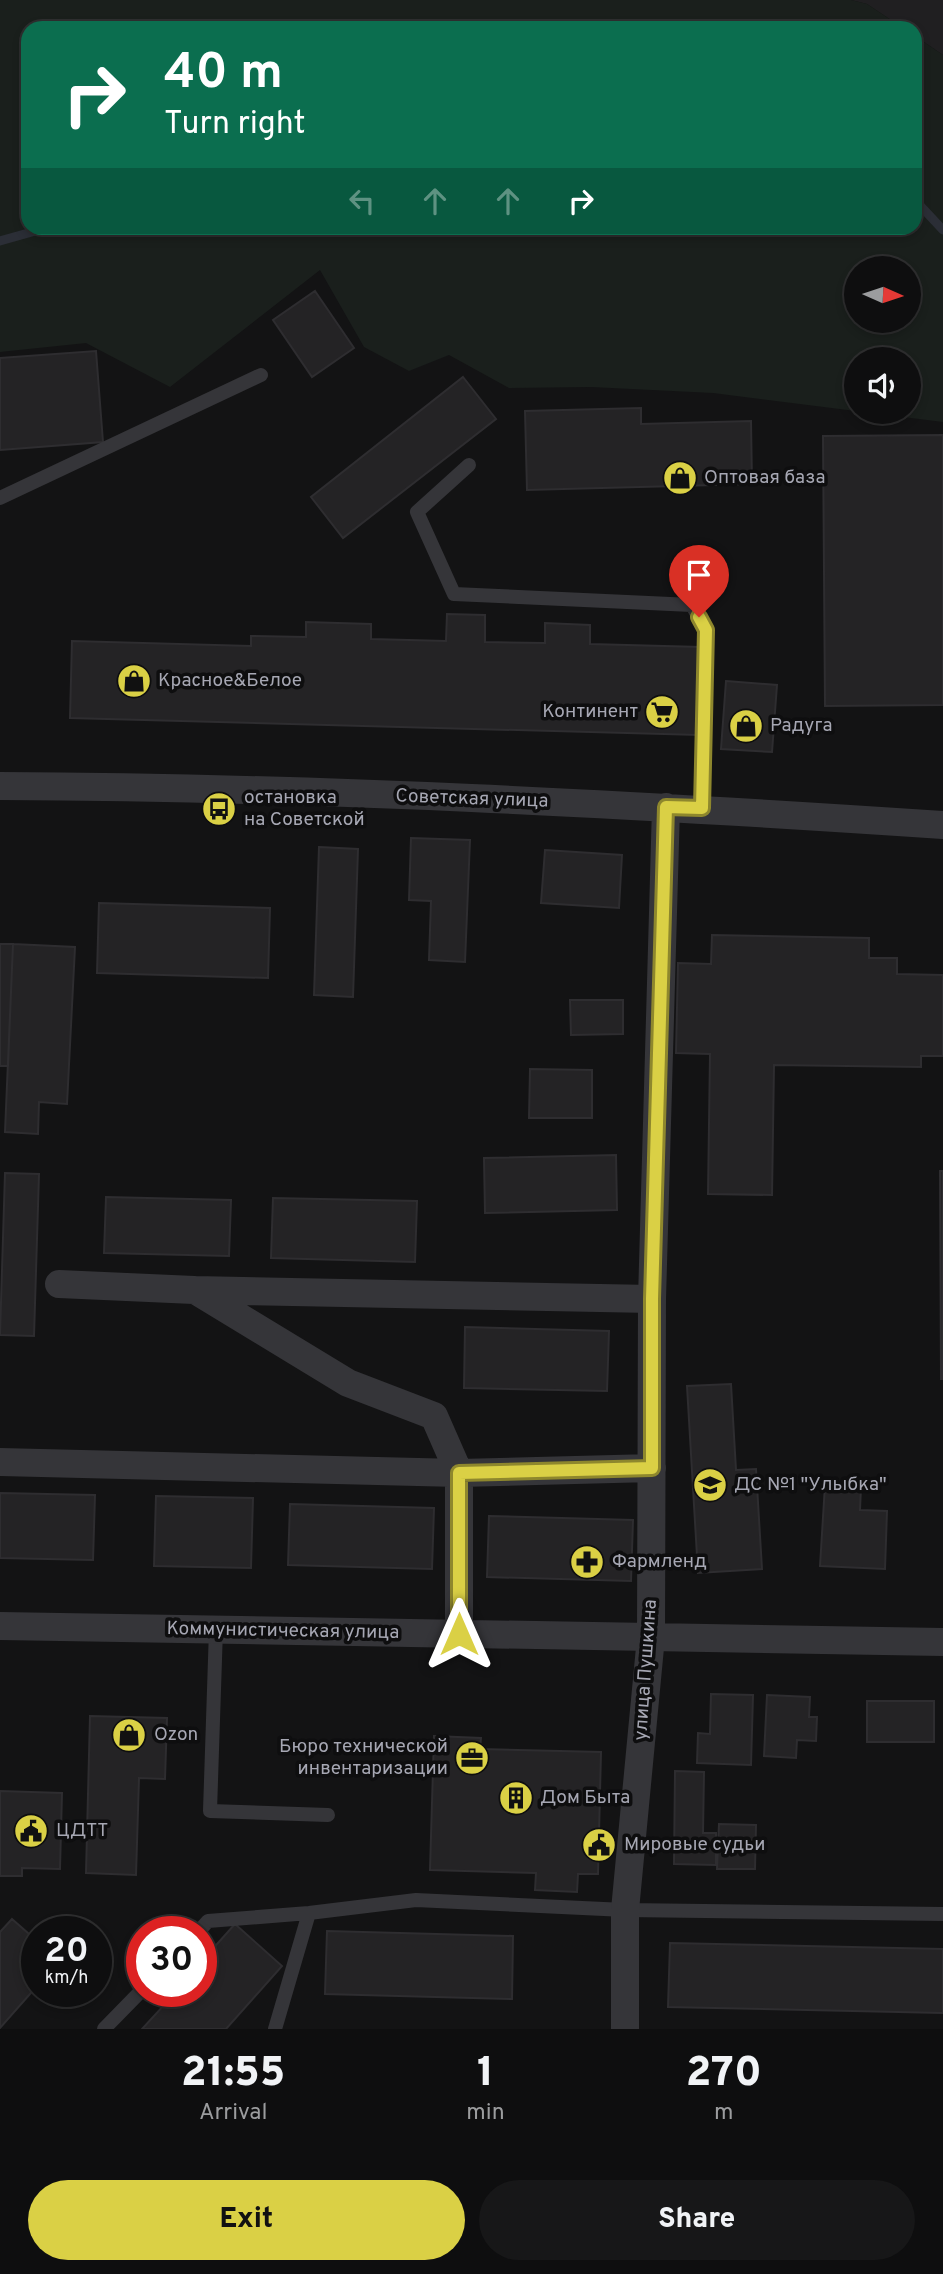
<!DOCTYPE html>
<html lang="en">
<head>
<meta charset="utf-8">
<style>
  body { margin:0; font-family:Overpass,sans-serif; background:#171718; color:#f1f3f6; height:100vh; display:flex; flex-direction:column; font-size:26px; white-space:nowrap }
  * { box-sizing:border-box; margin:0 }
  p { font-size:23px; color:#9b9c9e }
  .icon { flex:none; width:38px; height:38px; fill:none; stroke:currentColor; stroke-width:2; stroke-linecap:round; stroke-linejoin:round }
  .map { position:relative; height:2029px; overflow:hidden }
  .drawer { display:flex; flex-direction:column; background:#0e0e0f; flex:1 }
  .drawer>* { flex:none }
  .hud { position:absolute; left:21px; top:21px; width:901px; height:214px; border-radius:21px; box-shadow:0 4px 10px #0003,0 0 0 2px #2e2e2f; background:#0b6e4f; color:#fff; overflow:hidden }
  .needle { width:46px; rotate:93deg }
  .tools { position:absolute; left:844px; top:256px; display:grid; gap:14px }
  .tools a { display:grid; place-items:center; width:77px; height:77px; border-radius:50%; background:#0e0e0f; box-shadow:0 4px 10px #0003,0 0 0 2px #2e2e2f; font-size:35px }
  .speed { position:absolute; left:21px; top:1916px; display:flex; gap:14px; font-size:35px; font-weight:700; text-align:center }
  .speed>* { display:grid; place-content:center; width:91px; height:91px; border-radius:50%; background:#0e0e0f; box-shadow:0 4px 10px #0003,0 0 0 2px #2e2e2f; line-height:1 }
  .speed small { font-size:18px; font-weight:400 }
  .speed .limit { border:10px solid #d22; background:#fff; color:#111 }
  .pin { position:absolute; display:grid; place-items:center; width:60px; height:60px; color:#fff; margin:-72px -30px; border-radius:50% 50% 50% 0; rotate:-45deg; box-shadow:0 0 7px #0007 }
  .pin .icon { rotate:45deg }
  .me { position:absolute; width:77px; margin:-38px; rotate:0deg; stroke-linejoin:round; filter:drop-shadow(0 0 5px #0008) }
  .turn { display:flex; align-items:center; gap:24px; height:147px; padding:0 28px; font-size:32px }
  .turn .icon { width:91px; height:91px; stroke-width:2.5 }
  .turn b { display:block; font-size:49px; line-height:60px }
  .lanes { display:flex; align-items:center; height:66px; padding:0 28px; background:#0003; justify-content:center; gap:35px; direction:ltr }
  .lanes .off { opacity:.35 }
  .eta { display:flex; justify-content:space-evenly; align-items:center; height:119px; text-align:center }
  .eta b { font-size:42px; font-weight:800; line-height:49px }
  .cta { display:flex; gap:14px; margin-top:auto; padding:14px 28px }
  .cta a { flex:1; height:80px; border-radius:42px; background:#dad045; color:#111; font-size:28px; font-weight:800; line-height:80px; text-align:center }
  .cta a+a { background:#171718; color:#f1f3f6 }
  .map>svg:first-child { display:block }
  .built { fill:#201f21 }
  .green { fill:#1a1f1c; fill-rule:evenodd }
  .lines { fill:none; stroke-linecap:round; stroke-linejoin:round }
  .stream { stroke:#2b2e36; stroke-width:9 }
  .building { fill:#242325; stroke:#2e2d30; stroke-width:2 }
  .service { stroke:#353539; stroke-width:14 }
  .minor { stroke:#353539; stroke-width:28 }
  .route-casing { stroke:#8e872d; stroke-width:18 }
  .route { stroke:#dad045; stroke-width:12 }
  .labels { text-anchor:middle; dominant-baseline:central; stroke-width:7; stroke-linejoin:round; paint-order:stroke }
  .poi-label { font-size:19px; fill:#a6a7b3; stroke:#0e0e0f; text-anchor:start }
  .street-label { font-size:19px; fill:#a6a7b3; stroke:#0e0e0f }
</style>
</head>
<body>
<div class="map">
<svg width="943" height="2029" viewBox="0 0 943 2029">
  <rect width="100%" height="100%" fill="#131314"/>
  <path class="built" d="M851,0H943V55L915,36V28H903L867,4Z"/>
  <path class="green" d="M0,0H851L867,4L903,28H28V228H915V36L943,55V422L713,393L591,387L509,388L449,355L409,371L364,347L320,270L170,387L86,343L0,352ZM856,268H908V320H856ZM856,359H908V411H856Z"/>
  <g class="lines">
    <path class="stream" d="M915,200L943,230
      M0,241L46,228"/>
  </g>
  <path class="building" d="M315,291L354,348L312,377L273,320Z
    M96,351L103,442L0,450V358Z
    M463,377L496,419L343,538L311,497Z
    M641,408V424L751,421L752,484L527,490L525,411Z
    M943,435V705L825,706L823,436Z
    M447,614L485,615V642L545,643V623L590,625V644L701,647L699,735L70,718L72,641L251,646V636L306,637V622L371,624V639L446,641Z
    M726,681L777,685L772,752L721,749Z
    M411,838L470,840L465,962L429,960L431,901L409,900Z
    M319,847L358,849L353,997L314,995Z
    M545,850L622,855L619,908L541,903Z
    M99,903L270,908L268,978L97,973Z
    M712,935L869,938V958H897V974L943,975V1056H921V1067L774,1065L772,1195L708,1194L710,1054L676,1053L678,963L711,964Z
    M0,944H13L8,1066H0Z
    M13,944L75,947L67,1104L39,1102L38,1134L5,1132Z
    M570,1000H623V1034L571,1035Z
    M530,1069L592,1070V1118H529Z
    M616,1155L617,1210L485,1213L484,1158Z
    M940,1171H943V1379H941Z
    M5,1173L39,1174L34,1336L0,1335Z
    M106,1197L231,1200L229,1256L104,1253Z
    M273,1198L417,1201L415,1262L271,1258Z
    M465,1327L609,1331L607,1391L464,1388Z
    M731,1384L736,1470L756,1469L762,1569L698,1573L687,1386Z
    M825,1485L861,1487L860,1510L887,1511L885,1569L820,1566Z
    M0,1493L95,1495L93,1560L0,1558Z
    M156,1496L253,1498L251,1568L154,1566Z
    M290,1504L434,1508L432,1569L288,1565Z
    M489,1516L633,1520L631,1581L487,1577Z
    M711,1694L753,1695L751,1765L697,1763L698,1733L710,1734Z
    M767,1695L810,1697L809,1717H817L816,1741L797,1740L796,1758L764,1756Z
    M867,1701H934V1742H867Z
    M90,1716L167,1718L165,1779L139,1778L136,1875L86,1873Z
    M434,1736L481,1738L480,1749L601,1752L598,1874H578L577,1892L535,1890L536,1873L430,1870Z
    M675,1771L704,1772L703,1833H716V1865L674,1864Z
    M0,1791L62,1793L60,1869L22,1868V1876H0Z
    M719,1824L756,1825L755,1869H717Z
    M12,1919L37,1941V1986L0,2028V1932Z
    M235,1924L282,1966L226,2029H142L176,1992H201V1962Z
    M327,1931L513,1936L512,1999L325,1994Z
    M670,1943L943,1949V2013L668,2007Z"/>
  <g class="lines">
    <path class="service" d="M469,465L417,512L454,594L692,605L706,630L702,808
      M0,498L261,375
      M216,1629L210,1811L328,1815
      M198,1932L208,1921L309,1913L416,1900L625,1910L943,1914
      M104,2029L142,1990
      M275,2029L309,1913"/>
    <path class="minor" d="M0,786C314,787 629,804 943,825
      M59,1284L194,1290L652,1299
      M195,1290L348,1383L434,1416L459,1473V1634
      M0,1462L459,1473L652,1468
      M0,1626L943,1642
      M625,2029V1910L651,1637L652,1299L666,807"/>
  </g>
  <g class="lines">
    <g class="route-casing">
      <path id="route" d="M459,1634V1473L652,1468V1299L666,807L702,808L706,630L699,617"/>
    </g>
    <use href="#route" class="route"/>
  </g>
  <defs>
    <g id="shop-disc" transform="scale(1.75)"><circle r="9.5" fill="#dad045" stroke="#0e0e0f"/><path d="M-5-2.5h2.3a2.7 3.5 0 0 1 5.4 0H5L5.5 6h-11ZM-1.5-2.5h3a1.5 2.3 0 0 0-3 0Z" fill="#111"/></g>
    <g id="supermarket-disc" transform="scale(1.75)"><circle r="9.5" fill="#dad045" stroke="#0e0e0f"/><path d="M-6-5.5h2.5l.6 2H6L4.5 2H-2.5L-4.4-4H-6ZM-1.5 3.2a1.3 1.3 0 1 0 .1 0ZM3 3.2a1.3 1.3 0 1 0 .1 0Z" fill="#111"/></g>
    <g id="bus-disc" transform="scale(1.75)"><circle r="9.5" fill="#dad045" stroke="#0e0e0f"/><path d="M-5-6H5V4H4V6H2V4H-2V6H-4V4H-5ZM-3.5-4V0h7V-4ZM-3.5 1.2v1.5H-2V1.2ZM2 1.2v1.5H3.5V1.2Z" fill="#111"/></g>
    <g id="school-disc" transform="scale(1.75)"><circle r="9.5" fill="#dad045" stroke="#0e0e0f"/><path d="M0-5L7-2L0 1L-7-2ZM-4 1L0 2.5L4 1V4Q0 6-4 4Z" fill="#111"/></g>
    <g id="pharmacy-disc" transform="scale(1.75)"><circle r="9.5" fill="#dad045" stroke="#0e0e0f"/><path d="M-2-6h4v4h4v4h-4v4h-4v-4h-4v-4h4Z" fill="#111"/></g>
    <g id="office-disc" transform="scale(1.75)"><circle r="9.5" fill="#dad045" stroke="#0e0e0f"/><path d="M-6-3h4V-5.5h4V-3h4V5H-6ZM-1-4.5V-3h2v-1.5ZM-6 0V1H6V0Z" fill="#111"/></g>
    <g id="building-disc" transform="scale(1.75)"><circle r="9.5" fill="#dad045" stroke="#0e0e0f"/><path d="M-4-6H4V6H1V3H-1V6H-4ZM-2.5-4.3h1.7v1.8h-1.7ZM.8-4.3h1.7v1.8H.8ZM-2.5-1h1.7V.8h-1.7ZM.8-1h1.7V.8H.8Z" fill="#111"/></g>
    <g id="civic-disc" transform="scale(1.75)"><circle r="9.5" fill="#dad045" stroke="#0e0e0f"/><path d="M-.6-6.5H3V-4.5H.6V-3L4-1V1h2V6H-6V1h2V-1L-.6-3ZM-1.2 2.5V6h2.4V2.5Z" fill="#111"/></g>
  </defs>
  <g fill-rule="evenodd">
    <use href="#shop-disc" x="680" y="478"/>
    <use href="#shop-disc" x="134" y="681"/>
    <use href="#supermarket-disc" x="662" y="712"/>
    <use href="#shop-disc" x="746" y="726"/>
    <use href="#bus-disc" x="219" y="809"/>
    <use href="#school-disc" x="710" y="1485"/>
    <use href="#pharmacy-disc" x="587" y="1562"/>
    <use href="#shop-disc" x="129" y="1735"/>
    <use href="#office-disc" x="472" y="1758"/>
    <use href="#building-disc" x="516" y="1798"/>
    <use href="#civic-disc" x="31" y="1831"/>
    <use href="#civic-disc" x="599" y="1845"/>
  </g>
  <g class="labels">
    <g class="poi-label">
      <text x="704" y="478">Оптовая база</text>
      <text x="158" y="681">Красное&amp;Белое</text>
      <text x="638" y="712" text-anchor="end">Континент</text>
      <text x="770" y="726">Радуга</text>
      <text x="244" y="798">остановка<tspan x="244" dy="22">на Советской</tspan></text>
      <text x="734" y="1485">ДС №1 "Улыбка"</text>
      <text x="612" y="1562">Фармленд</text>
      <text x="154" y="1735">Ozon</text>
      <text x="448" y="1747" text-anchor="end">Бюро технической<tspan x="448" dy="22">инвентаризации</tspan></text>
      <text x="540" y="1798">Дом Быта</text>
      <text x="56" y="1831">ЦДТТ</text>
      <text x="624" y="1845">Мировые судьи</text>
    </g>
    <g class="street-label">
      <text transform="translate(472 799) rotate(2)">Советская улица</text>
      <text transform="translate(283 1631) rotate(1)">Коммунистическая улица</text>
      <text transform="translate(646 1670) rotate(-86)">улица Пушкина</text>
    </g>
  </g>
</svg>
<div class="tools">
<a><svg class="needle" viewBox="-14 -14 28 28"><path d="M0-13l5 13h-10z" fill="#e53935"/><path d="M0 13l5-13h-10z" fill="#9b9c9e"/></svg></a>
<a><svg class="icon" aria-label="sound" viewBox="0 0 24 24"><path d="M4 9h4l5-4v14l-5-4H4zM17 9q2 3 0 6"/></svg></a>
</div>
<div class="speed"><div>20<small>km/h</small></div><div class="limit">30</div></div>
<div class="pin" style="left:699px;top:617px;background:#d93025"><svg class="icon" aria-label="arrive" viewBox="0 0 24 24"><path d="M6 21V4h12l-3 4 3 4H6"/></svg></div>
<svg class="me" style="left:459px;top:1634px" viewBox="-20 -20 40 40"><path d="M0-17L14 15 0 8-14 15z" fill="#dad045" stroke="#fff" stroke-width="4"/></svg>
<div class="hud">
<div class="turn"><svg class="icon" aria-label="right" viewBox="0 0 24 24"><path d="M7 20v-9h11M14 6l5 5-5 5"/></svg><div><b>40 m</b>Turn right</div></div>
<div class="lanes"><svg class="icon off" aria-label="left" viewBox="0 0 24 24"><path d="M17 20v-9H6M10 6l-5 5 5 5"/></svg><svg class="icon off" aria-label="ahead" viewBox="0 0 24 24"><path d="M12 20V5M6 11l6-6 6 6"/></svg><svg class="icon off" aria-label="ahead" viewBox="0 0 24 24"><path d="M12 20V5M6 11l6-6 6 6"/></svg><svg class="icon" aria-label="right" viewBox="0 0 24 24"><path d="M7 20v-9h11M14 6l5 5-5 5"/></svg></div>
</div>
</div>
<section class="drawer">
<div class="eta">
<div><b>21:55</b><p>Arrival</p></div>
<div><b>1</b><p>min</p></div>
<div><b>270</b><p>m</p></div>
</div>
<div class="cta"><a>Exit</a><a>Share</a></div>
</section>
</body>
</html>
